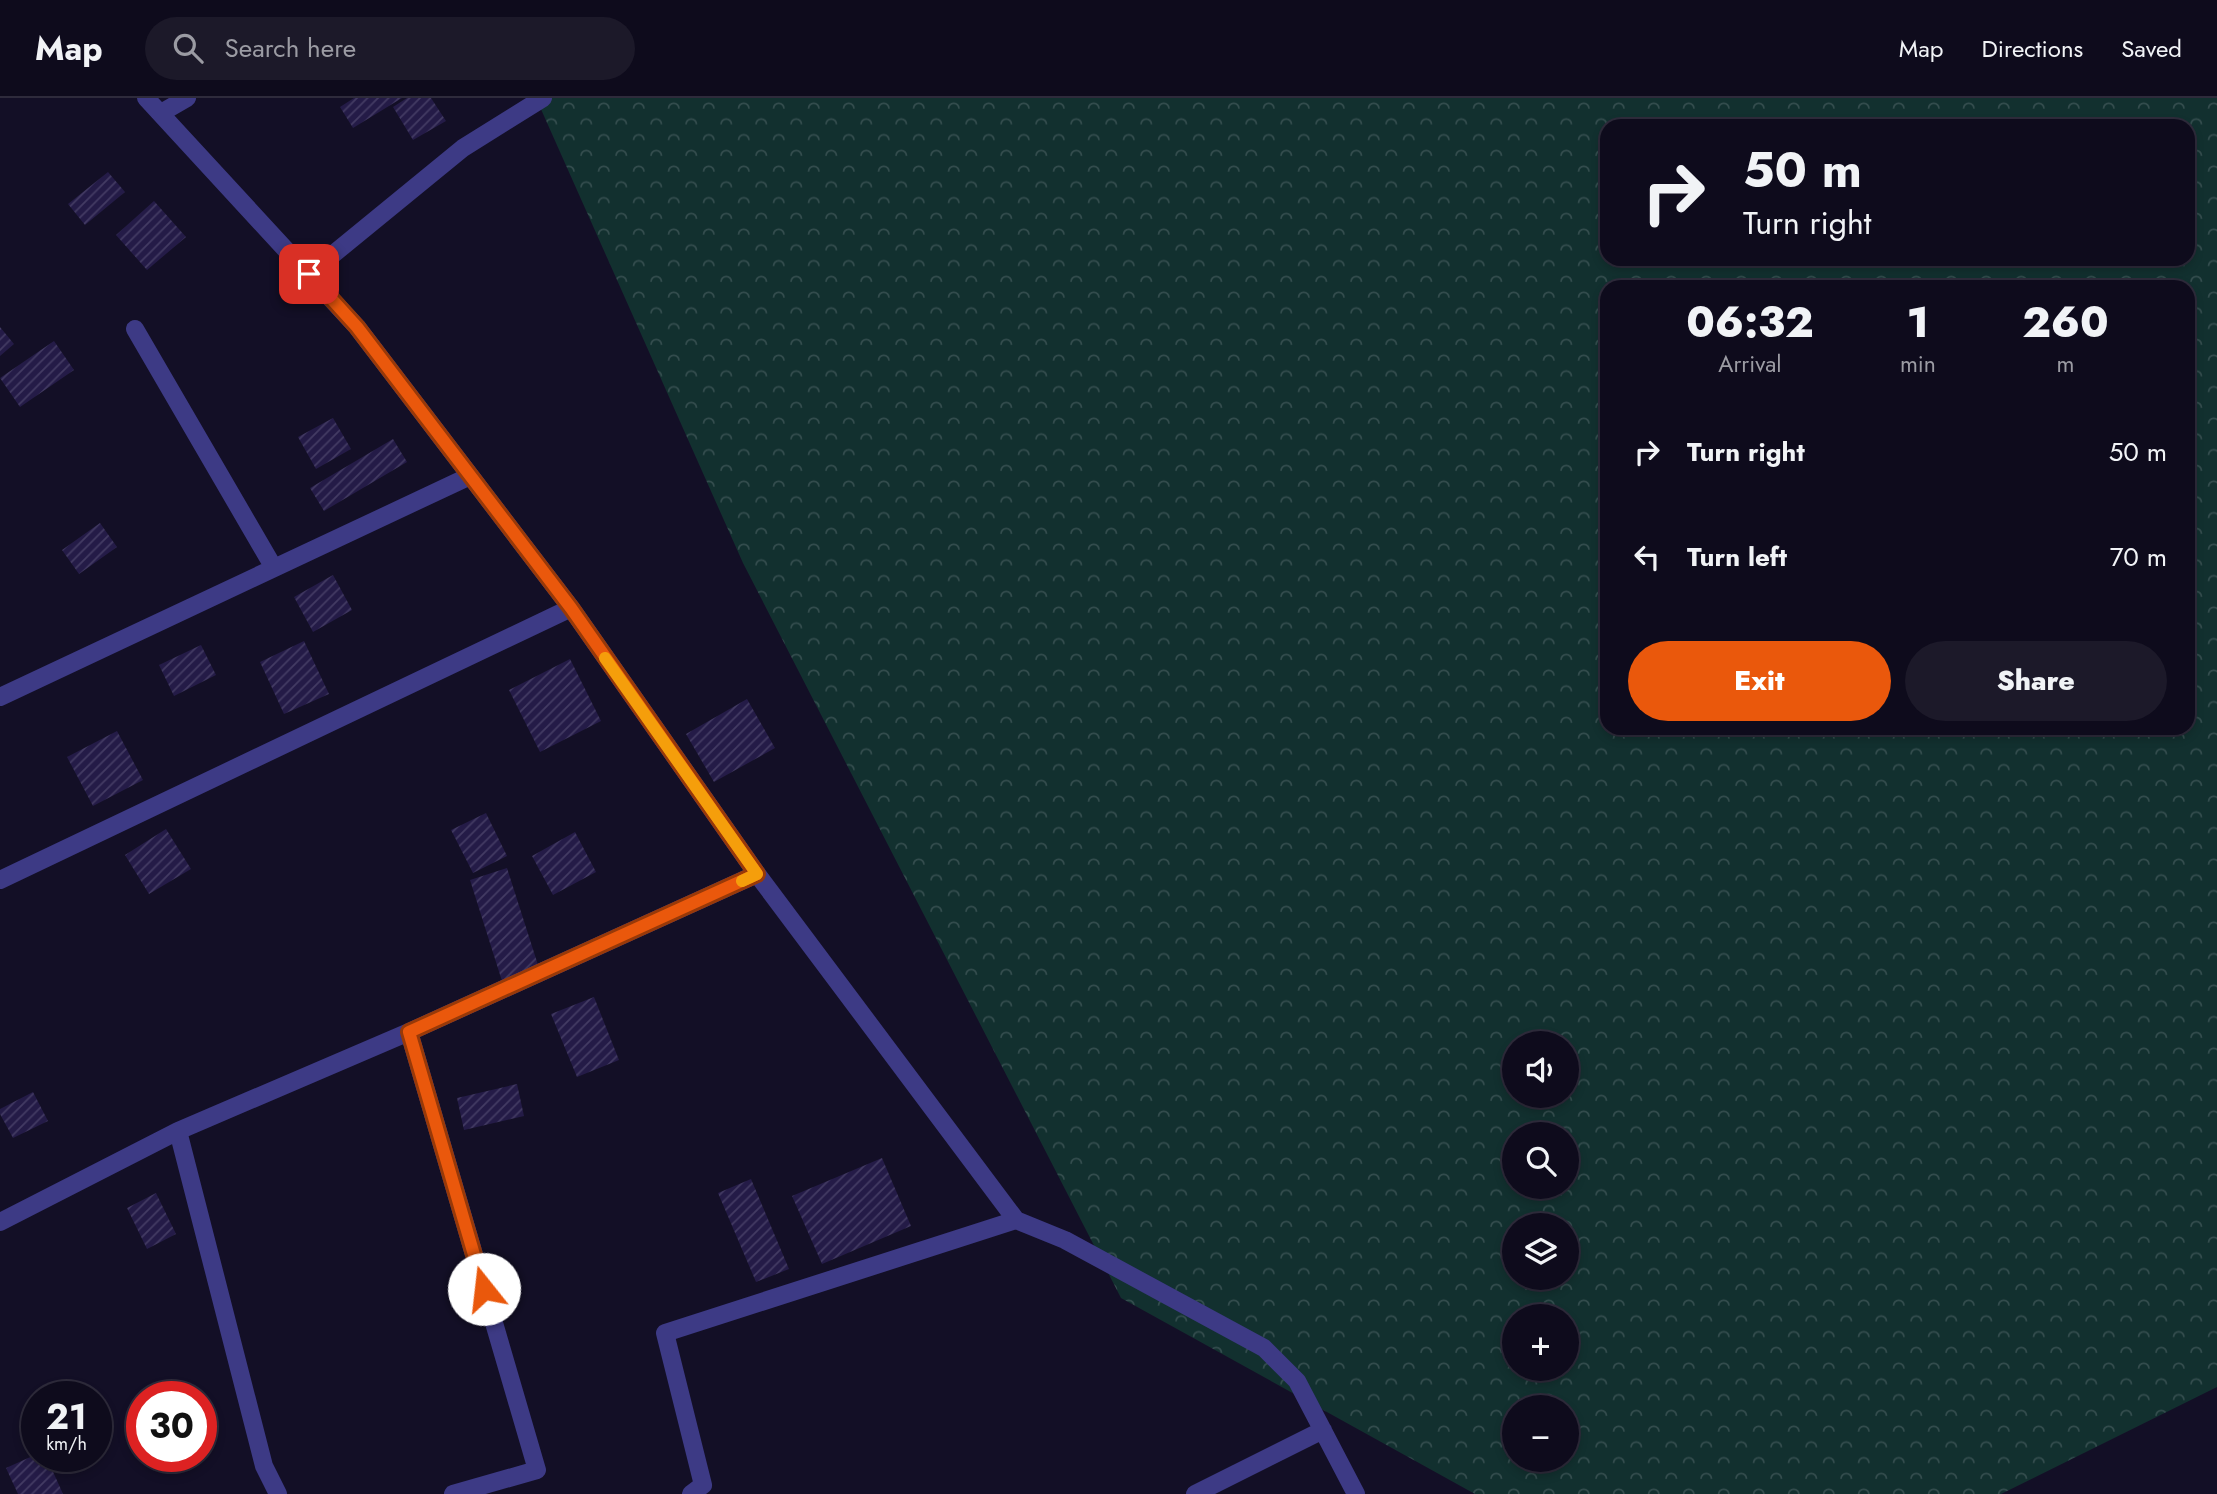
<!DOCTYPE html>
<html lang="en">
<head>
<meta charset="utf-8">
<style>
  body { margin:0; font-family:Jost,sans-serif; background:#1c1929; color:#f1f3f6; height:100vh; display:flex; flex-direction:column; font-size:26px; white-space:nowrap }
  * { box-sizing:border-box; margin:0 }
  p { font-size:23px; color:#9b9ba3 }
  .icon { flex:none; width:38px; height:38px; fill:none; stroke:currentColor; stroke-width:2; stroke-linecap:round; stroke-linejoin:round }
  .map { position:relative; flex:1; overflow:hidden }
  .details { position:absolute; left:1600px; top:182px; width:595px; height:455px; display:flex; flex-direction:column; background:#0e0b1c; border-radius:21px; box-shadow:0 4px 10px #0003,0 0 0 2px #2e2b3b }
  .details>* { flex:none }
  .hud { position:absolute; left:1600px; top:21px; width:595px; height:147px; border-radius:21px; box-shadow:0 4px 10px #0003,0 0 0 2px #2e2b3b; background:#0e0b1c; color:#f1f3f6; overflow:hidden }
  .controls { position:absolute; left:1502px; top:933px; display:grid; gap:14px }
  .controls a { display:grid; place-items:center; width:77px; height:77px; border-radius:50%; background:#0e0b1c; box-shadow:0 4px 10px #0003,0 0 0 2px #2e2b3b; font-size:35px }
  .speed { position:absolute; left:21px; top:1283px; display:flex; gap:14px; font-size:35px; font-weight:700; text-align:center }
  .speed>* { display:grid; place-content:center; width:91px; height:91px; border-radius:50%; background:#0e0b1c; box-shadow:0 4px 10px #0003,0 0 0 2px #2e2b3b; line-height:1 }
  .speed small { font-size:18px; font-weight:400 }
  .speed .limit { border:10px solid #d22; background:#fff; color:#111 }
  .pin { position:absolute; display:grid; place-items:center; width:60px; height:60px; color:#fff; margin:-30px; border-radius:14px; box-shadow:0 4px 10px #0006 }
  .me { position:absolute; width:77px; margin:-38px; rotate:344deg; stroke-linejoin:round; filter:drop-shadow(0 0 5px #0008) }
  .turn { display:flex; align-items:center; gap:24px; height:147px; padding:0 28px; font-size:32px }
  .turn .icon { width:91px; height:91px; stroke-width:2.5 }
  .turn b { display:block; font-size:49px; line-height:60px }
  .eta { display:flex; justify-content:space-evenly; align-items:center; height:119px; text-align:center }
  .eta b { font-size:42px; font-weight:800; line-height:49px }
  .button { display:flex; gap:14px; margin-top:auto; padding:14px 28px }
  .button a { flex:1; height:80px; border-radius:42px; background:#ea580c; color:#fff; font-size:28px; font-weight:800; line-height:80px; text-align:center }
  .button a+a { background:#1c1929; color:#f1f3f6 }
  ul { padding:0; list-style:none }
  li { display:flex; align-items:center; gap:21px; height:105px; padding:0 28px }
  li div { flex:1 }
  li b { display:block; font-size:26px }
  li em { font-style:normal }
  header { display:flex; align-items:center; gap:42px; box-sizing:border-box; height:98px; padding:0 35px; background:#0e0b1c; border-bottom:2px solid #2e2b3b }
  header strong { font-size:33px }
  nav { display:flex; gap:38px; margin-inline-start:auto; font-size:24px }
  .search { width:490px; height:63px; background:#1c1929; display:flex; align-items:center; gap:18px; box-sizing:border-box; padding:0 24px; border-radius:38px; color:#9b9ba3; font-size:26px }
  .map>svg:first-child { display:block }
  .forest { fill:url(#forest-crowns); fill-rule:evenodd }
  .building { fill:url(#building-hatch) }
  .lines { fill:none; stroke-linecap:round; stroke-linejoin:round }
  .street { stroke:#3d3a85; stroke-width:18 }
  .route-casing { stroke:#983908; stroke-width:18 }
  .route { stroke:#ea580c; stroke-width:12 }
  .slow { stroke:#f59e0b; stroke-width:12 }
</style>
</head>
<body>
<header>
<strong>Map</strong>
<div class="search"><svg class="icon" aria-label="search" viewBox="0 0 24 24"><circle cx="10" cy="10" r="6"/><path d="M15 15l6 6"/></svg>Search here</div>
<nav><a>Map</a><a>Directions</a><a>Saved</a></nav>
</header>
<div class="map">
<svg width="2217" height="1396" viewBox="0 0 2217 1396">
  <defs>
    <pattern id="forest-crowns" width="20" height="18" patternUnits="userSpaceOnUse" patternTransform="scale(1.75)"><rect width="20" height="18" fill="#12302f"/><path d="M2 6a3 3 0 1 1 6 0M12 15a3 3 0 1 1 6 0" fill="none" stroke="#344d4e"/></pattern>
    <pattern id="building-hatch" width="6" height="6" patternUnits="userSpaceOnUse" patternTransform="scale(1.75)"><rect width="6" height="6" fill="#241b47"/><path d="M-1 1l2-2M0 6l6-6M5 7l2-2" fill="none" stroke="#433b63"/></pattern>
  </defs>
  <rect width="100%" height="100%" fill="#130f26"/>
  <path class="forest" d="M536,0H2217V1289L2001,1396H1475L1121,1200L743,465ZM1606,28H2188V161H1606ZM1606,189H2188V630H1606ZM1514,945H1566V998H1514ZM1514,1036H1566V1088H1514ZM1514,1127H1566V1180H1514ZM1514,1218H1566V1270H1514ZM1514,1309H1566V1362H1514Z"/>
  <path class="building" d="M354,0H402L353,30L340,9Z
    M407,0H431L446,23L413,42L393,9Z
    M108,74L125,94L85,127L68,106Z
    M154,103L186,139L147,172L116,137Z
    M0,229L14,246L0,258Z
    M54,243L74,272L20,309L0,280Z
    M333,320L351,351L316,371L298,339Z
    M393,341L407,364L324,413L310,390Z
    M100,425L117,449L79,476L62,452Z
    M333,477L352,512L313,534L294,499Z
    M304,543L329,596L284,616L260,564Z
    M201,547L216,577L174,598L159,567Z
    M570,561L601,623L540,654L509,592Z
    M747,601L775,650L714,684L686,636Z
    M117,633L143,682L93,708L67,659Z
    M486,715L507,758L473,775L451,732Z
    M166,731L191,771L149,796L125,757Z
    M575,734L596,774L553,797L532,758Z
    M507,770L539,870L502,883L470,782Z
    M594,899L619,962L577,979L551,916Z
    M517,986L524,1018L464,1032L457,1000Z
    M33,994L48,1023L13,1040L0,1016V1011Z
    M882,1060L911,1128L822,1166L792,1098Z
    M751,1081L789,1171L756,1184L718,1095Z
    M156,1095L176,1136L147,1151L127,1110Z
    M37,1356V1358H46L63,1396H18L6,1370Z"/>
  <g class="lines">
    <path class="street" d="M146,0L357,229L571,510L757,776L1016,1122L1065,1142L1264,1250L1297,1283L1356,1396
      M161,15L187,0
      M309,176L463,50L543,0
      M135,231L274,470
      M0,599L470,378
      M0,782L571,510
      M409,934L537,1372L453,1396
      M178,1033L264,1368L278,1396
      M0,1124L178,1033L409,934L757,776
      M691,1396L703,1387L665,1235L1016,1122
      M1195,1396L1323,1332"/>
  </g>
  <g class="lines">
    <g class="route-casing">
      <path id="route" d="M309,176L357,229L571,510L757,776L409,934L484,1191"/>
    </g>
    <use href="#route" class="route"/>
    <path class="slow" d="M605,560L757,776L742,783"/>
  </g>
</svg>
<div class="controls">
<a><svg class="icon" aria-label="sound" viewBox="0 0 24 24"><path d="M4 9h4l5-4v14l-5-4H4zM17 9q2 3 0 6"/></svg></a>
<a><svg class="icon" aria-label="search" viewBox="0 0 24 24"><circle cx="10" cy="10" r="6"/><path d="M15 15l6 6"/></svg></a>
<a><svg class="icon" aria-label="layers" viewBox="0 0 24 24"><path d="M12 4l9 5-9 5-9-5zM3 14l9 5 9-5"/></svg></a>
<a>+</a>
<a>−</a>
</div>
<div class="speed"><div>21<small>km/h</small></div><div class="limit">30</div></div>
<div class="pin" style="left:309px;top:176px;background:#d93025"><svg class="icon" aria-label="arrive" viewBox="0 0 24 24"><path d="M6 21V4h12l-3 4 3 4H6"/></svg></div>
<svg class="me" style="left:484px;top:1191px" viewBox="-20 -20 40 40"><circle r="19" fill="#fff"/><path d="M0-13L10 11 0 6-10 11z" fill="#ea580c"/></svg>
<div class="hud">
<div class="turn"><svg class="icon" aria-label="right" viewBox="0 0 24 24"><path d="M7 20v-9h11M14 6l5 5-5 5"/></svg><div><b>50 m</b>Turn right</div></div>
</div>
<section class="details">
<div class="eta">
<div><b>06:32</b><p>Arrival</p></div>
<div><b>1</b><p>min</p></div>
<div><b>260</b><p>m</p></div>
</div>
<ul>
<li><svg class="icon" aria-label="right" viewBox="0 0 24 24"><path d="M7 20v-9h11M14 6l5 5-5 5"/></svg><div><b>Turn right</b></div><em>50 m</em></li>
<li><svg class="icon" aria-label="left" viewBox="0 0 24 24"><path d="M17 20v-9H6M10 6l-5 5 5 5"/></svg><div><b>Turn left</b></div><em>70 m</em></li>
</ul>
<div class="button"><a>Exit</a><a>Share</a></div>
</section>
</div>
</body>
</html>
